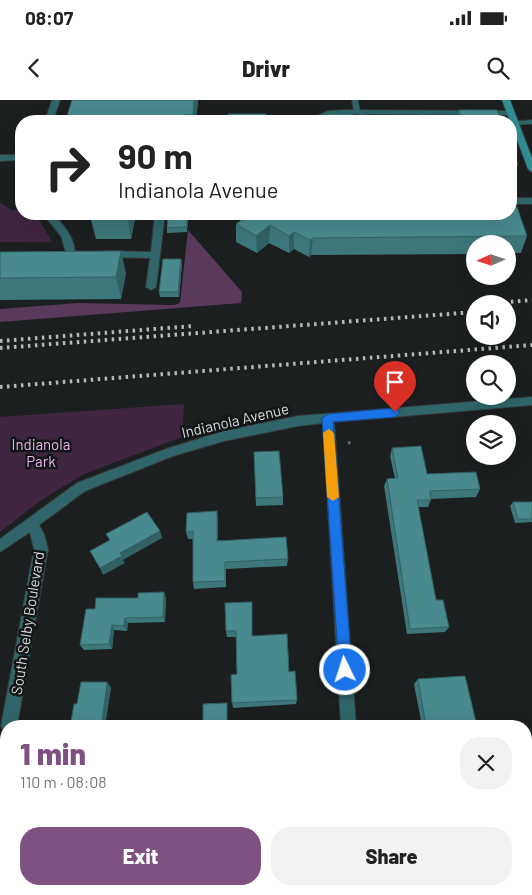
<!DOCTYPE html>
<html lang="en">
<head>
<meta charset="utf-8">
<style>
  body { margin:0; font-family:Barlow,sans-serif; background:#f2f2f2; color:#222; height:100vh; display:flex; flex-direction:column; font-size:19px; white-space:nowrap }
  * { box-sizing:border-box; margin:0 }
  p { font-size:16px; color:#767676 }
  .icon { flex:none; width:28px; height:28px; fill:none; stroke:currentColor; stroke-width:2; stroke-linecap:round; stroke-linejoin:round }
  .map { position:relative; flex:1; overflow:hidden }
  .details { position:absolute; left:0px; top:620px; width:532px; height:175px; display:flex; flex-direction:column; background:#fff; border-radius:20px 20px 0 0; box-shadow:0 5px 20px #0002 }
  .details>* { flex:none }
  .guide { position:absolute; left:15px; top:15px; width:502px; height:105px; border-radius:20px; box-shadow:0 5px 20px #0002; background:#fff; color:#222; overflow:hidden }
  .needle { width:32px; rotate:267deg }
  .fabs { position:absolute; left:466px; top:135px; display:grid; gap:10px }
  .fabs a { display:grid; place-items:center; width:50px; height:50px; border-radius:50%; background:#fff; box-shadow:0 5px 20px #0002; font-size:25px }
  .pin { position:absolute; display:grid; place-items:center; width:42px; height:42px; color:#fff; margin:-51px -21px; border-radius:50% 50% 50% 0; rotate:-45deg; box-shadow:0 0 5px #0007 }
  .pin .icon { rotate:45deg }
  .me { position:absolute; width:55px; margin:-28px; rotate:356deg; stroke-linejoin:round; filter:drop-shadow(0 0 4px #0008) }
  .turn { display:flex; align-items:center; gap:18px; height:105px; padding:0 20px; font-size:22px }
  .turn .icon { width:65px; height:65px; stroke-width:2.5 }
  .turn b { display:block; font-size:35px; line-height:42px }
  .round { display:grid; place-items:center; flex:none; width:52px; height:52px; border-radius:20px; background:#f2f2f2 }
  .head { display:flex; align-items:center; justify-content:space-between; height:85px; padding:0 20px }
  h1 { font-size:30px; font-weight:800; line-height:38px; color:#7f5181 }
  .cta { display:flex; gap:10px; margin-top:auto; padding:10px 20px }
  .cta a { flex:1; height:58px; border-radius:20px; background:#7f5181; color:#fff; font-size:20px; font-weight:800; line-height:58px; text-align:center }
  .cta a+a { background:#f2f2f2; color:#222 }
  .status { display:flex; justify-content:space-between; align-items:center; height:35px; padding:0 25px; background:#fff; direction:ltr }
  .status svg { height:14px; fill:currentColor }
  header { display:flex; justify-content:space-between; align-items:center; height:65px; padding:0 20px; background:#fff; font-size:22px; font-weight:800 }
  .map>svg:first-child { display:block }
  .green { fill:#402641 }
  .forest { fill:#593a5a }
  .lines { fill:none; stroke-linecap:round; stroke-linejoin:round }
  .service-casing { stroke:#35393a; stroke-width:1 }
  .minor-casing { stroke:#35393a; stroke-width:2 }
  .secondary-casing { stroke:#35393a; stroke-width:2 }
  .path { stroke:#656869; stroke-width:3; stroke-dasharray:2.5 4; stroke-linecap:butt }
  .service { fill:#306669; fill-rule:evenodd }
  .minor { fill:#306669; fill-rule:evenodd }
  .secondary { fill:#318f94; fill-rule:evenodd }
  .rail { stroke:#b6b9b9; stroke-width:4; stroke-dasharray:2.5 4.5; stroke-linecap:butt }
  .wall { fill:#3e7779 }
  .shaded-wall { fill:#326163 }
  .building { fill:#488a8d; stroke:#326163 }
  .route { fill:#1a73e8; stroke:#114b97 }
  .slow { fill:#f59e0b }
  .labels { text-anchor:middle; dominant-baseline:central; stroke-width:5; stroke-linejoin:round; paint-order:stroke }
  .street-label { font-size:15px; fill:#d8dbdb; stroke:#121616 }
  .park-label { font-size:15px; fill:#e9b2eb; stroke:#121616 }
</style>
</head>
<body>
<div class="status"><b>08:07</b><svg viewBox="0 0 49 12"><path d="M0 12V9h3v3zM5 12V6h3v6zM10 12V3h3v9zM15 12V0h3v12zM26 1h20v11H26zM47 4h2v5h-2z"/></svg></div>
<header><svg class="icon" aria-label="back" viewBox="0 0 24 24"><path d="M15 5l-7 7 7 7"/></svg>Drivr<svg class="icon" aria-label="search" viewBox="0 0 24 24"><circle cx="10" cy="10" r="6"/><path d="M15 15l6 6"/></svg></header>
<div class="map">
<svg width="532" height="795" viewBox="0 0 532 795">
  <rect width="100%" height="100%" fill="#1b1f20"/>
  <path class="green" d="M0,102L11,110H21V114H36L52,142H0Z
    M184,304L182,337L84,374L40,401L0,432V317Z"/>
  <path class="forest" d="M188,130L242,192L241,203L0,222V209L78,203L174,205L180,203Z"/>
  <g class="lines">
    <g class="service-casing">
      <path id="service" d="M352,0H358L360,11L364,12L366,21H360L358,13L354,12Z
        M423,10L426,12L428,21H422L420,12Z
        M532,20V24L515,25L512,23L515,21Z"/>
    </g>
    <g class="minor-casing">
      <path id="minor" d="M52,0H60L53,21H45Z
        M343,10L511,11L515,13L511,15L343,14C330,15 320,22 307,21L328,11Z
        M0,55H21V60L0,61Z
        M511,98H532V104H511Z
        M43,114H52C63,124 73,135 75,151L86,152V156H67L61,136Z
        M155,114H165L156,187L151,190L146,187L150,158L106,157L101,154L106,151L151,152Z
        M532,297V305L334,322L356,626H341L323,323L298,326L224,341L173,356L85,391L39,425L44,434L48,449L17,626H6V632L4,631L1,626L34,449L30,432L0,452V439L77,383L166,349L224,331L298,316Z
        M6,634V678L0,682V638Z
        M353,789H369L370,795H352Z"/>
    </g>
    <g class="secondary-casing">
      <path id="secondary" d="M502,0H510L532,58V72L528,69Z"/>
    </g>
    <path class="path" d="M348,343L353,342"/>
    <use href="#service" class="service"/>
    <use href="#minor" class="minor"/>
    <use href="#secondary" class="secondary"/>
    <path class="rail" d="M483,204L532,200
      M0,241L193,226
      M0,248L475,212
      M0,287L532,245"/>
  </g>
  <path class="wall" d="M115,0H198L196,21H69L67,16Z
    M459,10L501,21H456Z
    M511,47L518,64L511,81Z
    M136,114L131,139H96L90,116Z
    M168,114H188L187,132L167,133V128Z
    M329,116L527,136L521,153H508V144H475V154L311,155L309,157L294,149L289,153L269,143L257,153L236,142V124L278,117Z
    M0,152L126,173L121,199L0,200Z
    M181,159L182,164L179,197H160L159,192Z
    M392,348L427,374L480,389L476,397L431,399L428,407H418L436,500L449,527L445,532L407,534L384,386L387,379H395L390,356Z
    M254,352L283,397V405L256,406Z
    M513,402H532V422L515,423L510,406Z
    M218,419V440L288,459L287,466L226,469V487L194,489L193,482V439H188L186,432Z
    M166,498L165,522L128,523L127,531L114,530L112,549L84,550L80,545L95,509Z
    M225,503L252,536L289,572L297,600L296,604L233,608L232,603L237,574L236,537H227L226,531Z
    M418,579L477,626H422L414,584Z
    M111,587L105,626H75L71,622Z
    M444,792L489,795H438L437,793Z"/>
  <path class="shaded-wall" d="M194,0H198L196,21H193V15Z
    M127,114H136L131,139L127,116Z
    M270,125L269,143L257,153L256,136Z
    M294,132V149L289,153V136Z
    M313,138L311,155L309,157L310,140Z
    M121,151L126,173L121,199L116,177Z
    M181,159L182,164L179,197L178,192Z
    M217,411L218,419V448L217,441Z
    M160,431L162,438L123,460L125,463L103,475L100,468L120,453Z
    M164,492L166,498L165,522L163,517Z
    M125,518L128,523L127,531L124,526Z
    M112,525L114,530L112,549L109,544Z
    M107,582L111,587L105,626L102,622Z
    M80,789H84V795H79Z"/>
  <path class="building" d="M72,0H194L193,15H184V19L75,20L76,16H67Z
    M459,10H497L501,21H462Z
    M228,14H266L267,21H228Z
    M327,14H352L353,21H328Z
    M411,15L413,21H387L386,16Z
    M511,47L518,64H511Z
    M511,107H517L527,136L313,138L310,140L294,132L289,136L270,125L256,136L236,124L250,114H278V117L283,114H325L329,116L330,114H511Z
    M91,114H127V116H90Z
    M168,114H187V127L167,128Z
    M121,151L116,177L0,178V152Z
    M163,159H181L178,192H159Z
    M421,346L427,374L476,372L480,389L430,391L431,400H417L436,500H443L449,527L410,529L387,379L398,378L392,348Z
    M279,351L283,397L256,398L254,352Z
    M513,402H532V419H518Z
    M217,411V441L286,437L288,459L225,462V481L193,482V431L186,432L187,413Z
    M147,412L160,431L120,453L122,456L100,468L90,451L110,440L106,434Z
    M164,492L163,517L125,518L124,526L112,525L109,544L80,545L86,509H95L96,498H138V493Z
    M252,502V536L287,534L289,572L295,571L297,600L232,603L231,575L237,574L236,531H226L225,503Z
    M465,576L477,626H426L418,579Z
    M81,582H107L102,622H71L74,604H77Z
    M227,603V626H203V604Z
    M44,789H80L79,795H43Z
    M247,789H291V795H253V791H247Z
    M488,790L489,795H444V792Z"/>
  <path class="route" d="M395,308L400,312L395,317L333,322L352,570L350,574L345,576L341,574L339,570L322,318L328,314Z"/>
  <path class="slow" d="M329,329L334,333L339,397L333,401L327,397L323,333Z"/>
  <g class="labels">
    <g class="street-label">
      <text transform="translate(235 320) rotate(-13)">Indianola Avenue</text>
      <text transform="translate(27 523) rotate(-81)">South Selby Boulevard</text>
    </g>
    <g class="park-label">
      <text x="41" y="344">Indianola<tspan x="41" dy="17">Park</tspan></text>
    </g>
  </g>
</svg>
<div class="fabs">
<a><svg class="needle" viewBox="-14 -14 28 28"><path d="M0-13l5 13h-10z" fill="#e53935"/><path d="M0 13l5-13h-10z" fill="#767676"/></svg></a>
<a><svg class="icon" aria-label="sound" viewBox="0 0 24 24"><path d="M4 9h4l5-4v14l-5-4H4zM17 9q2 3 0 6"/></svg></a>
<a><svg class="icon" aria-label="search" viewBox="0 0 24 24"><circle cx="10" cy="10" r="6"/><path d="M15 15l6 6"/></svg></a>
<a><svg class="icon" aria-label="layers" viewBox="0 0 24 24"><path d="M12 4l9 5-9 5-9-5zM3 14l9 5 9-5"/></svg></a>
</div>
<div class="pin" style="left:395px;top:312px;background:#d93025"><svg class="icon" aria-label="arrive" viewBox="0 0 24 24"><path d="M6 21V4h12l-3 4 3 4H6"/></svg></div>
<svg class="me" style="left:345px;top:570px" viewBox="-20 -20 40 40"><circle r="17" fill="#1a73e8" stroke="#fff" stroke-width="3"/><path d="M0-11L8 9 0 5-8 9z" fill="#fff"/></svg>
<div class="guide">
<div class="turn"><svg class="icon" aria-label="right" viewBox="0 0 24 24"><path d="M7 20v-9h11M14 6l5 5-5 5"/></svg><div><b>90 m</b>Indianola Avenue</div></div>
</div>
<section class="details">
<div class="head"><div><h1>1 min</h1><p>110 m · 08:08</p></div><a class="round"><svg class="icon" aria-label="close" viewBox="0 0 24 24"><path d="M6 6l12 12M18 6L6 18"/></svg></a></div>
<div class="cta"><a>Exit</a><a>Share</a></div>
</section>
</div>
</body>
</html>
